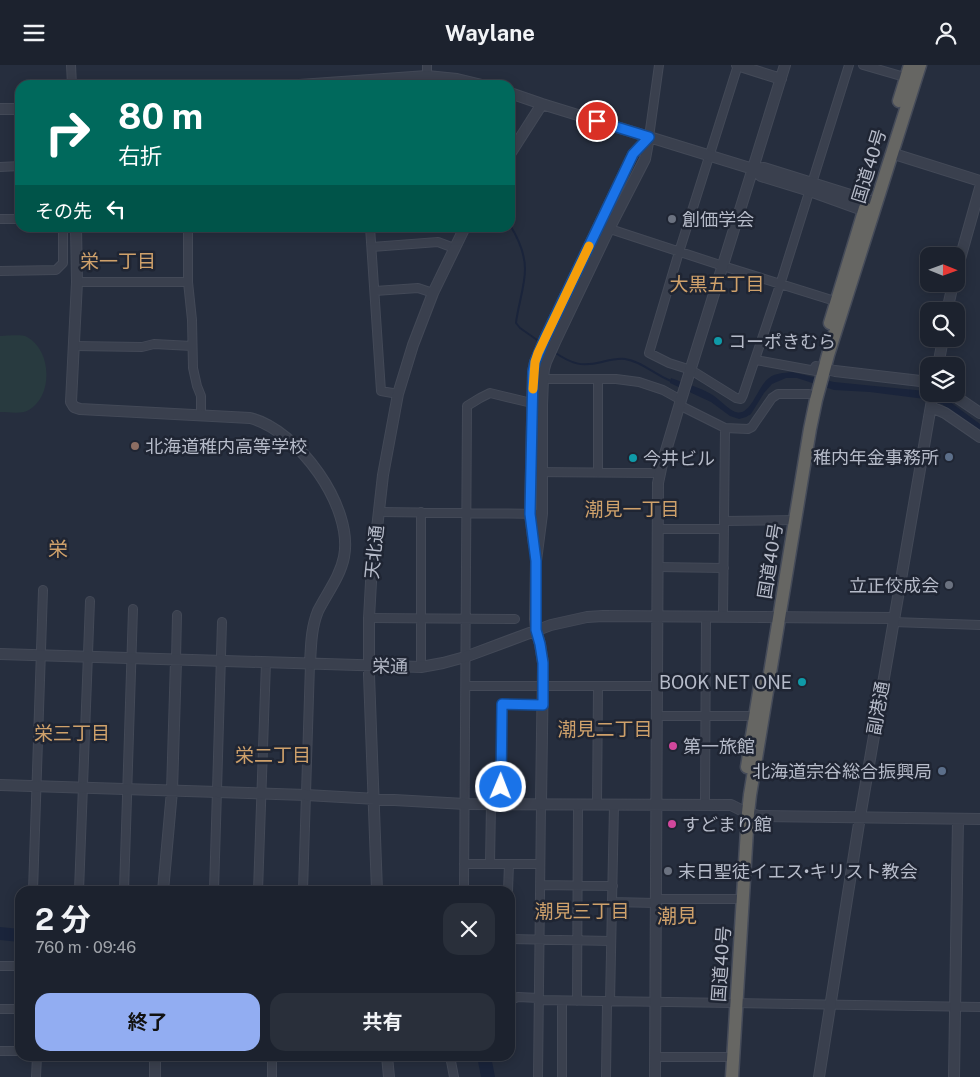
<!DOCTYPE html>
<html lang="ja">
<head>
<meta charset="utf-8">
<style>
  body { margin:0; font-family:"Public Sans","Noto Sans JP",sans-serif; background:#292f3a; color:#f1f3f6; height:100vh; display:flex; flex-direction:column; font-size:19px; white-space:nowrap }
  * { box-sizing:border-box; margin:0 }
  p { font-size:16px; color:#a0a4aa }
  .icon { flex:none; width:28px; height:28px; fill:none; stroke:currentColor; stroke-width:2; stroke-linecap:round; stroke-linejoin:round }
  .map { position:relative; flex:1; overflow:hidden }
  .sheet { position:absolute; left:15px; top:821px; width:500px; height:175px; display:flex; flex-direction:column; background:#1c222e; border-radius:15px; box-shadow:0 2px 12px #0003,0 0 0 1px #3a3f4a }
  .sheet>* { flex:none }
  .top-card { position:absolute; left:15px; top:15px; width:500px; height:152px; border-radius:15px; box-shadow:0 2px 12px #0003,0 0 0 1px #3a3f4a; background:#00695c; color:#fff; overflow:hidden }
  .needle { width:32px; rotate:91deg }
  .buttons { position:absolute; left:920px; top:182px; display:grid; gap:10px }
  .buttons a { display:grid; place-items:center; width:45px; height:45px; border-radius:10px; background:#1c222e; box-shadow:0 2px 12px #0003,0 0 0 1px #3a3f4a; font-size:25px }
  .pin { position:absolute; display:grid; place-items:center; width:42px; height:42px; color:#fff; margin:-21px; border:2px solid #fff; border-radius:50%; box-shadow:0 1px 5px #0007 }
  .me { position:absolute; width:55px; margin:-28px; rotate:1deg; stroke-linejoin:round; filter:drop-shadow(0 0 4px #0008) }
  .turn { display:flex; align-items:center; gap:18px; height:105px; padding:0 20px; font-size:22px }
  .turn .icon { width:65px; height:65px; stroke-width:2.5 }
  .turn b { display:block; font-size:35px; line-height:42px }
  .then { display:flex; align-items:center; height:48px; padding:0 20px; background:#0003; gap:10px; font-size:19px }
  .round { display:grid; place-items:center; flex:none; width:52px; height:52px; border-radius:15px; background:#292f3a }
  .headline { display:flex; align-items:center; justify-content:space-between; height:85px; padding:0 20px }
  h1 { font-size:30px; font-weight:700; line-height:38px }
  .action { display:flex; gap:10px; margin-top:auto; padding:10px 20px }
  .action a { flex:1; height:58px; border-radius:15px; background:#92adf2; color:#111; font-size:20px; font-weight:700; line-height:58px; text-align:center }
  .action a+a { background:#292f3a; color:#f1f3f6 }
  header { display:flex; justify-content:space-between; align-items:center; height:65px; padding:0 20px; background:#1c222e; font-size:22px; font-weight:700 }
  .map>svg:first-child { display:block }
  .green { fill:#283a3f }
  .water { fill:#1a243b }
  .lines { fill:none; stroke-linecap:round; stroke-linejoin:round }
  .stream { stroke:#1a243b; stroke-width:2 }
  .minor-casing { stroke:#434957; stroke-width:10 }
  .tertiary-casing { stroke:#434957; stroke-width:12 }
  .trunk-casing { stroke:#454b59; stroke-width:15 }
  .minor { stroke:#3a404e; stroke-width:8 }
  .tertiary { stroke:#3a404e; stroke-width:10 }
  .trunk { stroke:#666663; stroke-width:12 }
  .route-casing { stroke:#114b97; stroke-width:12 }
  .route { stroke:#1a73e8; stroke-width:9 }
  .slow { stroke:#f59e0b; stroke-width:9 }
  .worship-dot { fill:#6b7280; stroke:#1f2533; stroke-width:2 }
  .culture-dot { fill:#0f9aa8; stroke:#1f2533; stroke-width:2 }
  .education-dot { fill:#8d6e63; stroke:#1f2533; stroke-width:2 }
  .service-dot { fill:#5c6f8a; stroke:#1f2533; stroke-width:2 }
  .hotel-dot { fill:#d1479c; stroke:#1f2533; stroke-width:2 }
  .labels { text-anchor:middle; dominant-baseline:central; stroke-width:5; stroke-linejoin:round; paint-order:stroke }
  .street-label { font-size:18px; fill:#b6bbc9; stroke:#1f2533 }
  .poi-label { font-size:18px; fill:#b6bbc9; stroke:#1f2533; text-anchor:start }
  .neighbourhood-label { font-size:19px; fill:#cfa16b; stroke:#1f2533 }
  .quarter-label { font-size:20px; fill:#cfa16b; stroke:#1f2533 }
</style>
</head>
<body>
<header><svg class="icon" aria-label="menu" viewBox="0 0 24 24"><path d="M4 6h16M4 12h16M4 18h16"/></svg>Waylane<svg class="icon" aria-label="person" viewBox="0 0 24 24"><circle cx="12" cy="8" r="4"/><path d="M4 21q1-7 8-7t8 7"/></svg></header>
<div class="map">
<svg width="980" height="1012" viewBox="0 0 980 1012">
  <rect width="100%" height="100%" fill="#262e3e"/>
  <path class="green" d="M0,271C6,271 22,269 27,272C52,285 54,333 27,346C21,349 7,347 0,347Z"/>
  <path class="water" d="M792,307L834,317L925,326L942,331L980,359V366L942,339L925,334L870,327L834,325L797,313H786L772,319L764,328L751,349L746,352L739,354L730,351L711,337L670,318L671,313C684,318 699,322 711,329C717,332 730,346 736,347C751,352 758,320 769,313C775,308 784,308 792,307Z
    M0,862L20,864V877L0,875Z
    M477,991H491L495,1012H481Z"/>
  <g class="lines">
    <path class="stream" d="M510,160C518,173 525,189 525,204C525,222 518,240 516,258L520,263L540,277
      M554,287C572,299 581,302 602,297C610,295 617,293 625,294C641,296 655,310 671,316"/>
    <g class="minor-casing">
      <path id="minor" d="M71,0L72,20
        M427,0V11
        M738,0L679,187L649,288L669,298L691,305L736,333L741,334L743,330L780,220L849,0
        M863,0L908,13
        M649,72L659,0
        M0,102L20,101
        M0,154H20
        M188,162V217L192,255L193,303L197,321L201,331V350
        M370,162L381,326L398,329
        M604,162L723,201L838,237
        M372,182L438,177L454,183
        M0,206L56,205L63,198V162
        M77,217H188
        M375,226L418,223L433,228
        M74,281L142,282L154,279L192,281
        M756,295L816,306
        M543,314H616L639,317L663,325L681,335
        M679,340L725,363L748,364L752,362L756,356L772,333L778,329H809
        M531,407L659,408
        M598,408V314
        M378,447L542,449
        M724,456L795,455
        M657,464H724
        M657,502L724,503
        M723,551L725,363
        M369,553L515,554
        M893,557L980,560
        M176,595L177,550
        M421,602V447
        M466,621H656
        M656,651H759
        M501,739L502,639L543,640
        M597,740L598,621
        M705,740L706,551
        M464,799H540
        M490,799L491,739
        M540,820L613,821
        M33,826L43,525
        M79,826L90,536
        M124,826L133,544
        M214,826L222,557
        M258,826L266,597
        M303,826L310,599
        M464,826L467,341L480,333L490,328L536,339
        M508,826L509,799
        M656,834H743
        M612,837L656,838
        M510,874L611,876
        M0,901H20
        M510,935L518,932L539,933
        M539,935L980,942
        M562,936V1012
        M577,936L578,740
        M610,937L614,740
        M0,944H20
        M0,986H20
        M450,991L454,1012
        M655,992H733
        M36,1012L37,991
        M272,1012V991
        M538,1012L541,739
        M606,1012L607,937"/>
    </g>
    <g class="tertiary-casing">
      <path id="tertiary" d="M737,0L781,14
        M299,20L427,11L457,14L482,20
        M510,28L542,39L753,104L761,111L810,126L871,148
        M0,44H20
        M891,88L980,116
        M510,89L542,39
        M753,104L764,103L876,138
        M76,162L77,217L71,337L74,342L80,344L250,353C298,365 354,442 344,492C340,512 327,528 318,546C311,563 311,581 310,599
        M956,208L980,123
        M947,246L953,219
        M938,301L943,274
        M816,302L835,306L929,317
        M952,329L980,348
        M931,342L945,348L980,372
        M534,480L530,449L533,307L535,297L545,273L633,89L648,73
        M0,589L421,602L443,598L465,592L551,560L587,552L603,551L894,553
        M0,720L306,730L465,739L731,740L741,745L758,751L980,754
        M541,739L543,598L540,579L536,565L535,554L536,496L542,449V340L543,314L544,304L546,297L555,277L609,164L645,94L649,72
        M163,826L172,726L176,595
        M377,826L369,610V553L371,517L383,410L398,329L413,280L433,228L465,162
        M387,991L389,1012
        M155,1012V991
        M655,1012L658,418L662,399L681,335L785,0
        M819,1012L860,752L933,329
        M954,1012L958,754"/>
    </g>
    <g class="trunk-casing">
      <path id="trunk" d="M899,36L910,0
        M830,258L865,143
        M747,702L760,621
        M732,1012L748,748L750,730L810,364L816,335L828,290L920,0"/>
    </g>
    <use href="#minor" class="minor"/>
    <use href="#tertiary" class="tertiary"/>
    <use href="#trunk" class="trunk"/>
  </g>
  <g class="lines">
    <g class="route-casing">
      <path id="route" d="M501,722L502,639L543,640V598L540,579L536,565V496L530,449L533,307L535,297L545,273L633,89L649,72L597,56"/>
    </g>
    <use href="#route" class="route"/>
    <path class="slow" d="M533,324L535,297L538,288L589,181"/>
  </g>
  <g class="worship-dot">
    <circle cx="672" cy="154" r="5"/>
    <circle cx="949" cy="520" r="5"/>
    <circle cx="668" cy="806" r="5"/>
  </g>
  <g class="culture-dot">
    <circle cx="718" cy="276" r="5"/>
    <circle cx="633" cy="393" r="5"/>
    <circle cx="802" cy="617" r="5"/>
  </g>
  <circle class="education-dot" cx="135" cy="381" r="5"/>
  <g class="service-dot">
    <circle cx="949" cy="392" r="5"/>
    <circle cx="942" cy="706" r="5"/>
  </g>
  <g class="hotel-dot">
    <circle cx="673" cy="681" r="5"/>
    <circle cx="672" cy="759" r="5"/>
  </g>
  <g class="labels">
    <g class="street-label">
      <text transform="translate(869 101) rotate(-73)">国道40号</text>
      <text transform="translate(374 487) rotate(-84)">天北通</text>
      <text transform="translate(770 496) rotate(-81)">国道40号</text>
      <text transform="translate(390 601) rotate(1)">栄通</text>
      <text transform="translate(878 643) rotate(-80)">副港通</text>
      <text transform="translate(721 899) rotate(-86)">国道40号</text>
    </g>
    <g class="poi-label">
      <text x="682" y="154">創価学会</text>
      <text x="728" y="276">コーポきむら</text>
      <text x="145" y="381">北海道稚内高等学校</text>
      <text x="939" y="392" text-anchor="end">稚内年金事務所</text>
      <text x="643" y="393">今井ビル</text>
      <text x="939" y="520" text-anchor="end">立正佼成会</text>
      <text x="792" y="617" text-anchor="end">BOOK NET ONE</text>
      <text x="683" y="681">第一旅館</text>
      <text x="932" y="706" text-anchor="end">北海道宗谷総合振興局</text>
      <text x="682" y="759">すどまり館</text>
      <text x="678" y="806">末日聖徒イエス•キリスト教会</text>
    </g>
    <g class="neighbourhood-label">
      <text x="118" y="196">栄一丁目</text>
      <text x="717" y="219">大黒五丁目</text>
      <text x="632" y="444">潮見一丁目</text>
      <text x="605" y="664">潮見二丁目</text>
      <text x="72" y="668">栄三丁目</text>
      <text x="273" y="690">栄二丁目</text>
      <text x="582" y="846">潮見三丁目</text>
    </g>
    <g class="quarter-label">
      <text x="58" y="484">栄</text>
      <text x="677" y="851">潮見</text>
    </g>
  </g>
</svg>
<div class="buttons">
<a><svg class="needle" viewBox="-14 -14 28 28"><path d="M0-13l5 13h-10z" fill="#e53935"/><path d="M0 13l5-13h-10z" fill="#a0a4aa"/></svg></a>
<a><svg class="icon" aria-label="search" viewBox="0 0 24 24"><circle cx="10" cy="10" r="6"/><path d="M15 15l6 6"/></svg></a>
<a><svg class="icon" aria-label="layers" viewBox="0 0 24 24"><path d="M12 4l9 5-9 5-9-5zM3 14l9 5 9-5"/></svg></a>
</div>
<div class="pin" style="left:597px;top:56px;background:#d93025"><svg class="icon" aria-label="arrive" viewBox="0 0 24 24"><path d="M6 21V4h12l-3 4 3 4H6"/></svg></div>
<svg class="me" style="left:501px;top:722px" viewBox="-20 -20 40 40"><circle r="17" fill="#1a73e8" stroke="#fff" stroke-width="3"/><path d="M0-11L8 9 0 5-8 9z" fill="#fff"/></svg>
<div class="top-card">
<div class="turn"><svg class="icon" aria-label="right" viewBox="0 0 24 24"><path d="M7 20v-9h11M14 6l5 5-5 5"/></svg><div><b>80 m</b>右折</div></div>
<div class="then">その先<svg class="icon" aria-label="left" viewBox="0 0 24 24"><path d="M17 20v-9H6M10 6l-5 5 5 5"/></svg></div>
</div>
<section class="sheet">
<div class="headline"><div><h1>2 分</h1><p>760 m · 09:46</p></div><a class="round"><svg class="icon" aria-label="close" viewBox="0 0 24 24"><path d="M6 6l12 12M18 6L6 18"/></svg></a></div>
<div class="action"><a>終了</a><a>共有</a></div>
</section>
</div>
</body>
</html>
